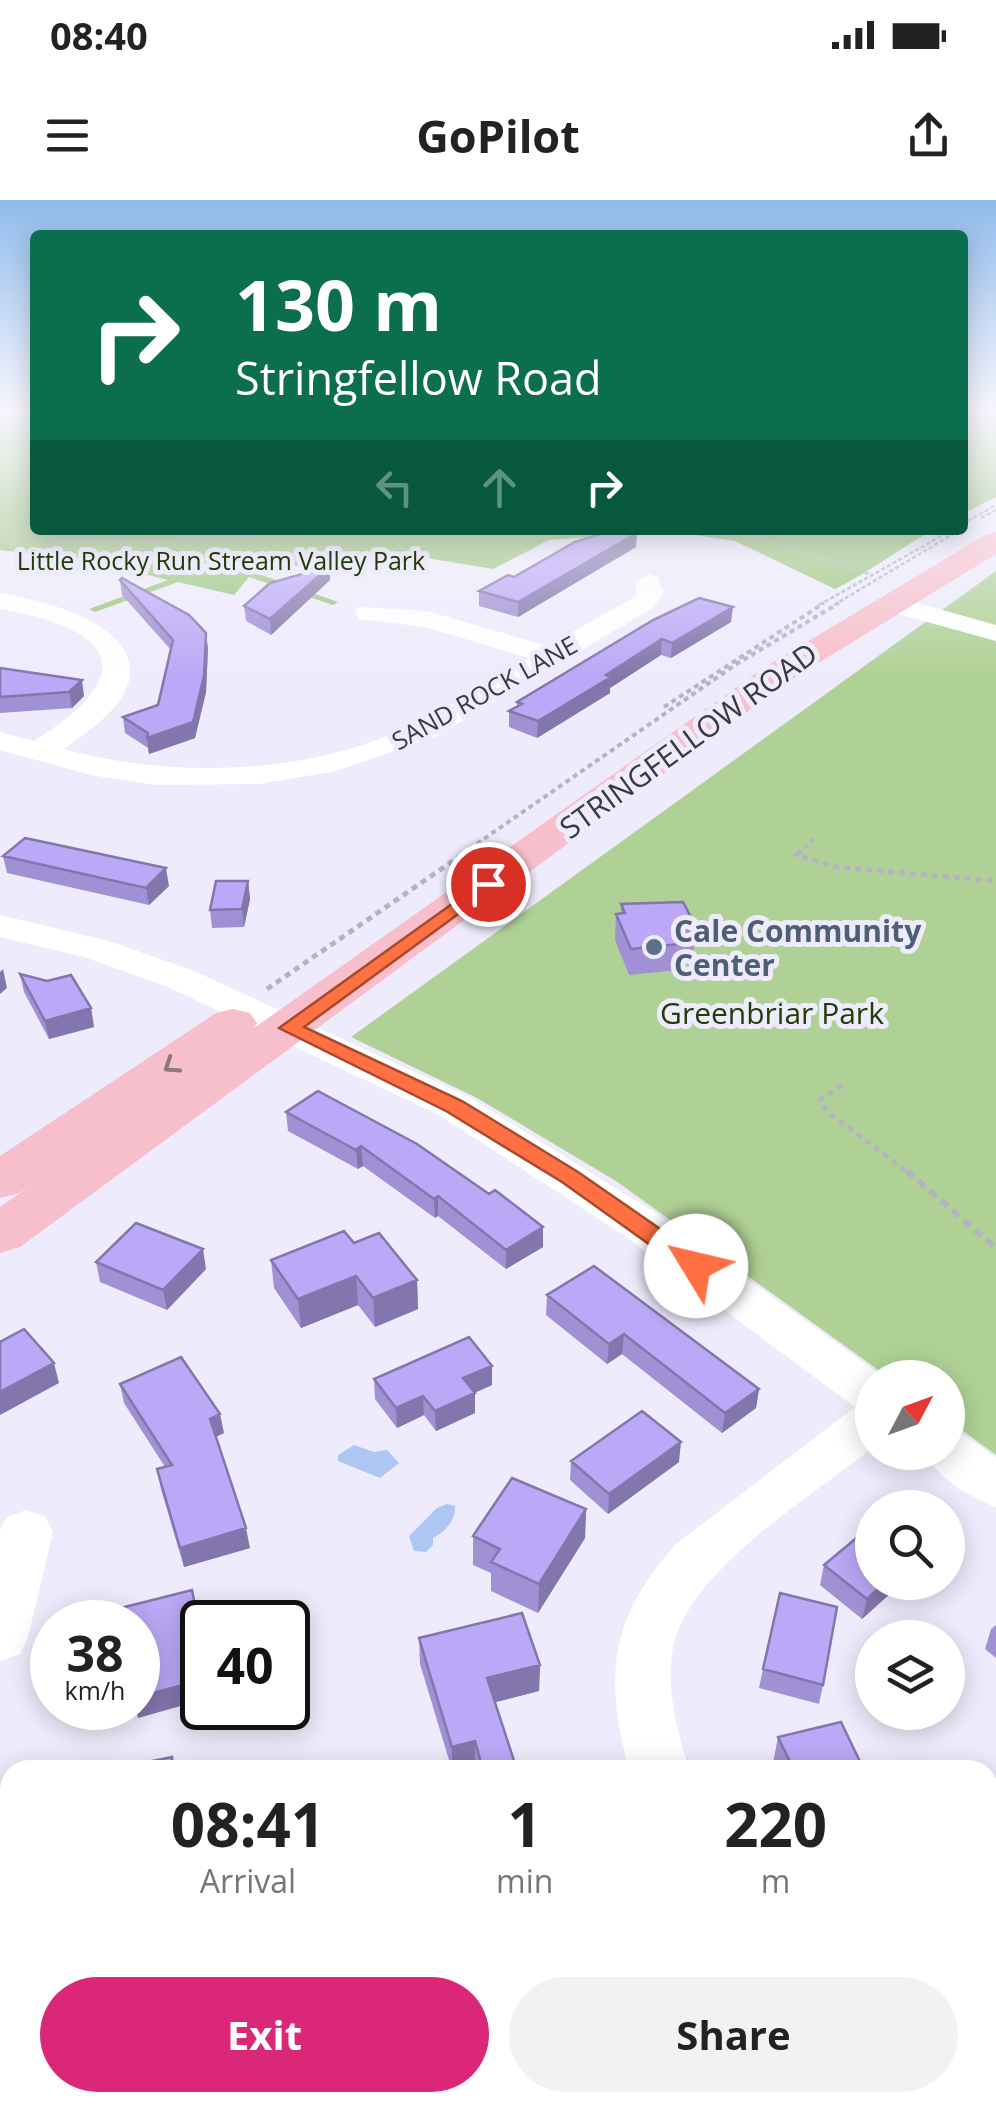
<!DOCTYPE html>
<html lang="en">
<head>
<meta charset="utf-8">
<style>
  body { margin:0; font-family:"Open Sans",sans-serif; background:#f2f2f2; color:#222; height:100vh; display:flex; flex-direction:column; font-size:38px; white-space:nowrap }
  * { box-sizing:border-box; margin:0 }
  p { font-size:32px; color:#767676 }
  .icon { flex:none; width:55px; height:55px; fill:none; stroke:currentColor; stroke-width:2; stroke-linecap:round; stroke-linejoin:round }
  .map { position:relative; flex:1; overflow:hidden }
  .panel { position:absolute; left:0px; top:1560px; width:998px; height:352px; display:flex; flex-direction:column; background:#fff; border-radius:30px 30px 0 0; box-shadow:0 5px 25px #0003 }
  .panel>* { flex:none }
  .guide { position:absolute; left:30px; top:30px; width:938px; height:305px; border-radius:10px; box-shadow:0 5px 25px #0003; background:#0b6e4f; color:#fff; overflow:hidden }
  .needle { width:65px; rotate:49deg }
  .buttons { position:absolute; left:855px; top:1160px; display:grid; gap:20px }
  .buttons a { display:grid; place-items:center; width:110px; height:110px; border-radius:50%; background:#fff; box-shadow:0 5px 25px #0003; font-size:50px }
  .speed { position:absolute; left:30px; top:1400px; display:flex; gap:20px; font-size:50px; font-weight:700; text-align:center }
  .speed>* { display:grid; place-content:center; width:130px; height:130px; border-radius:50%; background:#fff; box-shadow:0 5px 25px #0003; line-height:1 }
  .speed small { font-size:25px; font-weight:400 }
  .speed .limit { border:5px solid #111; border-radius:15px; background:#fff; color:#111 }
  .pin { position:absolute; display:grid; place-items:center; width:85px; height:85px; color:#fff; margin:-42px; border:5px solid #fff; border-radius:50%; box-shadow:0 2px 10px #0007 }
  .me { position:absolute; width:110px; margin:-55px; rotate:306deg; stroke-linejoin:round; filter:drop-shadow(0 0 8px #0008) }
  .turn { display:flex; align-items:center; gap:35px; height:210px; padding:0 40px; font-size:45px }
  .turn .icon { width:130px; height:130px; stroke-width:2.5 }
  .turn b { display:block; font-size:70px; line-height:85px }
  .lanes { display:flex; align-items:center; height:95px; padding:0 40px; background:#0003; justify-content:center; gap:50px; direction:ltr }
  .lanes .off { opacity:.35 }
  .eta { display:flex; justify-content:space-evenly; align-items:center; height:170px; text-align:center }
  .eta b { font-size:60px; font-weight:700; line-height:70px }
  .primary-button { display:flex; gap:20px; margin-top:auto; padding:20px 40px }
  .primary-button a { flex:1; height:115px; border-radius:60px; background:#db2777; color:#fff; font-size:40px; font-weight:700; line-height:115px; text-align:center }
  .primary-button a+a { background:#f2f2f2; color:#222 }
  .status { display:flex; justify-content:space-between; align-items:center; height:70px; padding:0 50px; background:#fff; direction:ltr }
  .status svg { height:28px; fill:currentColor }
  header { display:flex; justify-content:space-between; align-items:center; height:130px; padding:0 40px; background:#fff; font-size:45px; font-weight:700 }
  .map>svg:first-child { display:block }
  .green { fill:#afd196 }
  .forest { fill:#9bc67a }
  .water { fill:#adc6f2 }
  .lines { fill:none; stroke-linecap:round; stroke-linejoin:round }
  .path-far3 { stroke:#b6b3c1; stroke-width:2.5; stroke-dasharray:4 2.5; stroke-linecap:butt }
  .path-far2 { stroke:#b6b3c1; stroke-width:4; stroke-dasharray:5 4; stroke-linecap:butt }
  .path-far1 { stroke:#b6b3c1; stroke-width:5; stroke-dasharray:6 5; stroke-linecap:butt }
  .path { stroke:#b6b3c1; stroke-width:6; stroke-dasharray:9 6; stroke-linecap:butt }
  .minor { fill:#fff; fill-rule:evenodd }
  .major { fill:#f7bfcb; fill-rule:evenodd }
  .wall { fill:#a190d4 }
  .shaded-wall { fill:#8376ac }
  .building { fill:#bba8f6; stroke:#8376ac; stroke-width:2.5 }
  .oneway { stroke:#8f757f }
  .route { fill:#ff7043; stroke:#a6492c; stroke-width:2.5 }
  .service-dot { fill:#5c6f8a; stroke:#eeebfc; stroke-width:4 }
  .labels { text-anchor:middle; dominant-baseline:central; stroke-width:10; stroke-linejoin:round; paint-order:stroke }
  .far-park-label { font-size:25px; fill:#223d06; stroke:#eeebfc }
  .far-street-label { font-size:25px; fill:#3a3940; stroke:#eeebfc }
  .street-label { font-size:30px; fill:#3a3940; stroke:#eeebfc }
  .service-label { font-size:30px; font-weight:bold; fill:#4e5e75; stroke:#eeebfc; text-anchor:start }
  .park-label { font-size:30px; fill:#223d06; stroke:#eeebfc }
</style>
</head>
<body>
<div class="status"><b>08:40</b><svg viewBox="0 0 49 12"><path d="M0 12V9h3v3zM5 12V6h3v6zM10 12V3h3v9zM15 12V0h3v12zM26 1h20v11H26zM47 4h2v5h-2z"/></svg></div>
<header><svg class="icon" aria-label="menu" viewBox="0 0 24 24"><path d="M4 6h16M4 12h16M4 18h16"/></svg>GoPilot<svg class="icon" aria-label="share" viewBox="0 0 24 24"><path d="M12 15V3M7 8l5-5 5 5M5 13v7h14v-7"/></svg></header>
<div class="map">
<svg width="996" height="1911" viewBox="0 0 996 1911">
  <rect width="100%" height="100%" fill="#eeebfc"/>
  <path class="green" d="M996,371V1255L948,1220V1178L888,1177L616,981L477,898L351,837Z"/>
  <path class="forest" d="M0,210H35V330H933C899,349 870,372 835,389L735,341L668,331L549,340L493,369L385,351L256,373L338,402L333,405L249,377L234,395L178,382L95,412L89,409L168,380L97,362L0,350Z
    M963,210H996V297L963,314Z"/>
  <path class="water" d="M354,1245L374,1252L387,1250L399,1263L380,1278L338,1261V1255Z
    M447,1304L455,1306C456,1320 445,1332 433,1338V1345L426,1352L414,1351L409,1336L437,1308Z"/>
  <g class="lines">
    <path class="path-far3" d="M981,318L996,310
      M962,324L996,305
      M491,330H510
      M735,330L872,375
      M0,339L119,343L415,330
      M819,405L952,330
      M834,405L953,334"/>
    <path class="path-far2" d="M664,507L824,403
      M462,654L738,463L839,403
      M797,654L814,639"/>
    <path class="path-far1" d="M800,652L796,655L836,667L996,681
      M267,789L466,652
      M842,885L820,900L828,912L910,974"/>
    <path class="path" d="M907,971L996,1048"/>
    <path class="minor" d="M649,374L658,377L664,392L654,407L435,537L336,571L259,584L156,585L91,575L0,550V532L34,541C143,474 114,428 0,409V393C109,411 196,466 63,549C175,579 311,576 416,523C454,504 491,479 529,458L425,427L359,419L355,413L359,407L427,411L548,446L636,396V382Z
      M889,395L996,425V441L880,409L876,403L880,397Z
      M0,715L109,741L194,771L469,897L654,1012L885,1178H872V1248C813,1296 688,1370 673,1448C665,1489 678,1531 689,1570H629C604,1475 609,1419 676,1344L855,1207L622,1034L439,915L168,787L84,757L0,737Z
      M948,1230L966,1236L996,1258V1307C970,1298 937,1277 924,1252H948Z
      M26,1310L45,1317L53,1332L28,1437L20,1454L0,1461V1330L7,1317Z
      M757,1902H828L830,1911H760Z"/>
    <path class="major" d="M996,332V354L789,481L20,1047L0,1053V1007L33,984L19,993L0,998V956L216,813L233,809L250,813L257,823L254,828L765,467L985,335Z"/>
  </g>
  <path class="wall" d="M636,347L518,417L479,406V391L514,377Z
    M330,366V380L271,435L246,421L244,406Z
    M120,380L208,448L206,492L195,538L149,554L148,548L125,533L123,517L158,505L171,450L122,395Z
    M653,420L731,422L671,458L661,455L610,488V493L537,538L509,527V511L517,507V502Z
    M0,468L84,496L72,508L0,513Z
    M3,656L169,686L149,705L7,673Z
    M248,681L250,699L244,727L212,728L210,710Z
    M621,704L696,727L693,754L680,755L678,770L629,775L615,740L616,714L621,713Z
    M20,774L91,808L94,827L49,839L24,792Z
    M318,891L543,1047L506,1069L438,1016L435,1018L363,966L358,969L288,931L286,912Z
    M354,1043L417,1080L418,1109L375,1127L358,1105L301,1128L274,1088L271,1060Z
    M96,1062L206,1069L167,1110L100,1082Z
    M547,1095L759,1189L756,1208L722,1233L622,1154L607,1164L546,1115Z
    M374,1179L492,1185L474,1193L475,1213L436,1231L424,1215L397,1228L375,1199Z
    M120,1184L224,1233L216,1237L250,1348L184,1367L161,1289L157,1269L165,1267L124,1203Z
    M571,1261L679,1262L608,1314L570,1280Z
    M586,1309L585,1338L538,1413L491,1391V1373L473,1365V1336Z
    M824,1365L872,1382H903L862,1419L820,1385Z
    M996,1425V1458L985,1449L991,1429Z
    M419,1438L540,1465L539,1491L495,1502L517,1570H476L475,1566L462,1570H452L420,1464Z
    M763,1469L823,1485L819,1504L759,1488Z
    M778,1537L864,1570H776L773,1563Z
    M939,1902H988L996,1911H944Z"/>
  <path class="shaded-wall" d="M637,333L636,347L518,417V402Z
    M330,366V380L271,435L270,419Z
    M733,407L731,422L671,458L672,443Z
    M206,433L208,448L206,492L195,538L149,554L147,538Z
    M662,439L661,455L610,488V493L537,538L538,521Z
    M82,480L84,496L72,508L69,492Z
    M166,668L169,686L149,705L146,688Z
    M248,681L250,699L244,727L242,709Z
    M3,769L7,788L0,794V772Z
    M91,808L94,827L49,839L45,821Z
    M361,946L363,966L358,969L356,950Z
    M438,996V1016L435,1018L434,999Z
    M543,1027V1047L506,1069V1050Z
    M203,1049L206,1069L167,1110L163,1090Z
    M356,1076L358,1105L301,1128L298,1099Z
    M417,1080L418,1109L375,1127L373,1098Z
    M624,1134L622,1154L607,1164L609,1144Z
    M54,1163L59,1183L0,1215V1192Z
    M492,1166V1185L463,1198V1178Z
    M759,1189L756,1208L722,1233L725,1213Z
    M475,1193V1213L436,1231L435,1211Z
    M423,1196L424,1215L397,1228L396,1208Z
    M220,1214L224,1233L213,1238L210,1219Z
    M681,1242L679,1262L608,1314L609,1294Z
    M586,1309L585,1338L538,1413L539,1384Z
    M246,1328L250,1348L184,1367L180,1348Z
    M885,1382H903L862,1419L867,1399Z
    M540,1465L539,1491L488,1504L487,1478Z
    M202,1480V1500L138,1518L136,1508H138V1497Z
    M475,1541V1566L462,1570H452V1547Z
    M996,1672V1693L988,1696V1675Z
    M996,1778V1798L988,1802V1781Z"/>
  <path class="building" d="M614,330H636L637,333L518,402L479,391L508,375L514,377L575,342Z
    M330,366L270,419L244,406L270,383Z
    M122,378L189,415L206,433L204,476L193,522L147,538L148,533L123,517L158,505L173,440L120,380Z
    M699,398L733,407L672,443L662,439L606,475L611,477L538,521L509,511L522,504L517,502L653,420Z
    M0,468L82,480L69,492L0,497Z
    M25,638L166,668L146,688L3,656Z
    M216,681H248L242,709L210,710Z
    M683,702L696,727L674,729L680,744L631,749L616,714L625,713L621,704Z
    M20,774L47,781L71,775L91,808L45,821Z
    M318,891L417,944L489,994L495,990L543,1027L506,1050L438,996L434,999L361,946L356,950L286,912Z
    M136,1023L203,1049L163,1090L96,1062Z
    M344,1031L354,1043L379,1033L417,1080L373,1098L356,1076L298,1099L271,1060Z
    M594,1066L759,1189L725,1213L624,1134L609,1144L547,1095Z
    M24,1129L54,1163L0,1192V1142Z
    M469,1137L492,1166L463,1178L475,1193L435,1211L423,1196L396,1208L374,1179Z
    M181,1157L220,1214L210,1219L246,1328L180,1348L157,1269L172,1265L120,1184Z
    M642,1211L681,1242L609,1294L571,1261Z
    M512,1278L586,1309L539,1384L491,1362L500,1349L473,1336Z
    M900,1301L909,1308H893Z
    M872,1325V1382H885L867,1399L824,1365Z
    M192,1390L202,1440V1480L138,1497V1422H120L117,1409Z
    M780,1393L837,1407L823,1485L763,1469Z
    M522,1413L540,1465L487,1478L517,1570H483L475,1541L452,1547L419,1438Z
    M841,1522L864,1570H794L778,1537Z
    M172,1557L173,1570H107Z
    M553,1564L555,1570H525Z
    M996,1604V1672L988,1675V1607Z
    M988,1690L996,1704V1778L988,1781Z
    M996,1853V1911H959L955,1902H988V1856Z
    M159,1902H263L265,1911H160Z
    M614,1902H668L671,1911H593Z"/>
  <defs><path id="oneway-chevron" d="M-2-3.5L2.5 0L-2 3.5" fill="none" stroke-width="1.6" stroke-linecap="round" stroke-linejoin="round" transform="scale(2.5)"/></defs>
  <use class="oneway" href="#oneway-chevron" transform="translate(171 866) rotate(146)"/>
  <linearGradient id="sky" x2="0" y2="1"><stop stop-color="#90bbec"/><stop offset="0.44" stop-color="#f7f6fe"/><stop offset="1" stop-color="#f7f6fe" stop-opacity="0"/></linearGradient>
  <rect width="996" height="478" fill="url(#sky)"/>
  <path class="route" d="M488,678L495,680V687L304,827L462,901L578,972L705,1060L709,1066L705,1072H688L562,982L446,911L279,828Z"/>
  <circle class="service-dot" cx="654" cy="747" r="10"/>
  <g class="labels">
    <g class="far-park-label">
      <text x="221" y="360">Little Rocky Run Stream Valley Park</text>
    </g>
    <g class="far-street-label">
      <text transform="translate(484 492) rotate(-29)">SAND ROCK LANE</text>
    </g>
    <g class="street-label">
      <text transform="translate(688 540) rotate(-36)">STRINGFELLOW ROAD</text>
    </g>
    <g class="service-label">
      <text x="674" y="730">Cale Community<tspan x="674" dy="34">Center</tspan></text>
    </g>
    <g class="park-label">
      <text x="772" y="812">Greenbriar Park</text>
    </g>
  </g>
</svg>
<div class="buttons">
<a><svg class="needle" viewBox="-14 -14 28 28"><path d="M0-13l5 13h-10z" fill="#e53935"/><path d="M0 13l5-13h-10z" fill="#767676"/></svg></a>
<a><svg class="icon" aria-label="search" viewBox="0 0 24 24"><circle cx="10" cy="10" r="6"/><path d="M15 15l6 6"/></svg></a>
<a><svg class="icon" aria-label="layers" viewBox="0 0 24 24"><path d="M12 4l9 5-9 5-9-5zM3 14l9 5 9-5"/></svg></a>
</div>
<div class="speed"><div>38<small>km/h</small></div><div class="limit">40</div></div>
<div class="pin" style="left:488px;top:684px;background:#d93025"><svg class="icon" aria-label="arrive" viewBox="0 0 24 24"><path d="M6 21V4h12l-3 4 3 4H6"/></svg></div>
<svg class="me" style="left:696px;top:1066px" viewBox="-20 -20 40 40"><circle r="19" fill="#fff"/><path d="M0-13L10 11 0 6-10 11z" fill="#ff7043"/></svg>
<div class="guide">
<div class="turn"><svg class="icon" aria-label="right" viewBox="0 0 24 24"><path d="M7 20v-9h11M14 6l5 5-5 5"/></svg><div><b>130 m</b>Stringfellow Road</div></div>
<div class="lanes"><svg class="icon off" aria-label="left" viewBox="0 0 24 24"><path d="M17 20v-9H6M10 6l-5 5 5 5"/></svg><svg class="icon off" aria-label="ahead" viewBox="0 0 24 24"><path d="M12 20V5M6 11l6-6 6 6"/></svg><svg class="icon" aria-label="right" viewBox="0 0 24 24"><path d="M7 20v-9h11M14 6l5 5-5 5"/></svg></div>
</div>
<section class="panel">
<div class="eta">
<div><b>08:41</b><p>Arrival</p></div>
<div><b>1</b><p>min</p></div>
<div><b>220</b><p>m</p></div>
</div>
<div class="primary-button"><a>Exit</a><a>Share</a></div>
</section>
</div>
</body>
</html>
